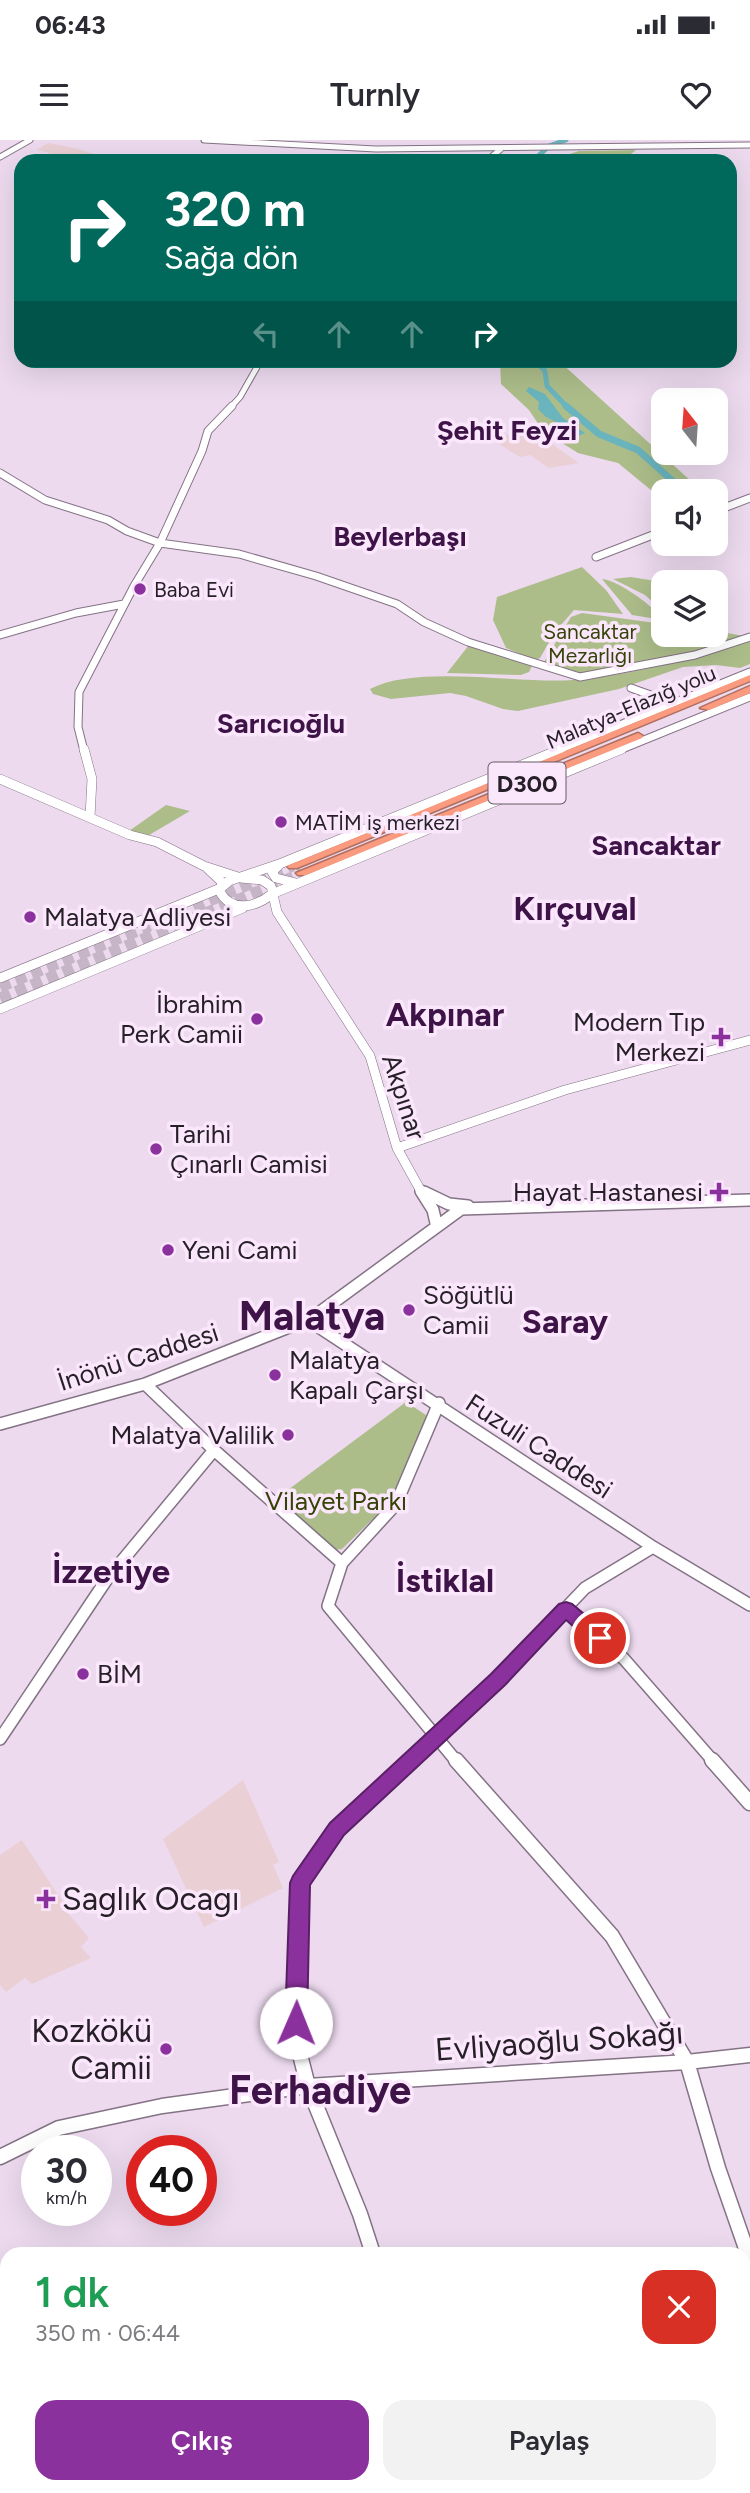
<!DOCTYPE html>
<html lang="tr">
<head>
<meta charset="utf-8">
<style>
  body { margin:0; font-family:Figtree,sans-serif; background:#f2f2f3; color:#2b2b33; height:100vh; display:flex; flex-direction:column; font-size:26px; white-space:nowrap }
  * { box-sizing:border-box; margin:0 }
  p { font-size:23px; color:#7c7c81 }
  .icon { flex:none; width:38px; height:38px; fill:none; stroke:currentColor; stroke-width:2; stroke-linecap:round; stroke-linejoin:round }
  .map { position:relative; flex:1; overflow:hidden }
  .sheet { position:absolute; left:0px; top:2107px; width:751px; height:247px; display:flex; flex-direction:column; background:#fff; border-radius:21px 21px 0 0; box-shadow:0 7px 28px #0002 }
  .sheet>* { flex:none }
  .guide { position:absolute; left:14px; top:14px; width:723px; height:214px; border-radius:21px; box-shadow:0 7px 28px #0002; background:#00695c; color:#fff; overflow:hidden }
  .needle { width:46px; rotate:343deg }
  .tools { position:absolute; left:651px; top:248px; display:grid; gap:14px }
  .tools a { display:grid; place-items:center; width:77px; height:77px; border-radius:14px; background:#fff; box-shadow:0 7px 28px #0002; font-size:35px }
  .speed { position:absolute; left:21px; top:1995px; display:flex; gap:14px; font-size:35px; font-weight:700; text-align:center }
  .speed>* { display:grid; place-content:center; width:91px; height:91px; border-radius:50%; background:#fff; box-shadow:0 7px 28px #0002; line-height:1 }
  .speed small { font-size:18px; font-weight:400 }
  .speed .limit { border:10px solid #d22; background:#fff; color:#111 }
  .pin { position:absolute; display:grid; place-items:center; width:60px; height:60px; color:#fff; margin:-30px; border:4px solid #fff; border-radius:50%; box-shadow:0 2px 7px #0007 }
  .me { position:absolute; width:77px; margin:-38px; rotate:1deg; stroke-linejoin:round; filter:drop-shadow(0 0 5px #0008) }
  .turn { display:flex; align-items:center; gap:24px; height:147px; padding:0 35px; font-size:32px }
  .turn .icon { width:91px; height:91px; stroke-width:2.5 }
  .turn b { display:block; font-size:49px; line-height:60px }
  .lanes { display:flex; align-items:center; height:66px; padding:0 35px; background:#0003; justify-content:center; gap:35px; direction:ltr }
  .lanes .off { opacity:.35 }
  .round { display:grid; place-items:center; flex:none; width:74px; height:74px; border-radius:21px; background:#f2f2f3 }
  .head { display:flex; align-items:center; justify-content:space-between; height:119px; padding:0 35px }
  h1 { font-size:42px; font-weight:600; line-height:52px; color:#1e9e55 }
  .button { display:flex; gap:14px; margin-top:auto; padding:14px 35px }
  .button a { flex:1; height:80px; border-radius:21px; background:#8b319d; color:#fff; font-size:28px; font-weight:600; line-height:80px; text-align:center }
  .button a+a { background:#f2f2f3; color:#2b2b33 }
  .status { display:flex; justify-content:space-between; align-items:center; height:49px; padding:0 35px; background:#fff; direction:ltr }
  .status svg { height:19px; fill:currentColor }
  header { display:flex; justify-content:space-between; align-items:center; height:91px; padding:0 35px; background:#fff; font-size:32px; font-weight:600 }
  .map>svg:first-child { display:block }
  .education { fill:#ead0d4 }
  .green { fill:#acbd8a }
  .water { fill:#6ab4bd }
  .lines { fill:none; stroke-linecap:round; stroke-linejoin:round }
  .canal-far1 { stroke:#6ab4bd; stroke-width:5 }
  .canal { stroke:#6ab4bd; stroke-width:7 }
  .highway-tunnel { stroke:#c5b5c7; stroke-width:11; stroke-dasharray:11 6; stroke-linecap:butt }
  .secondary-far4-casing { stroke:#847285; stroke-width:7 }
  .secondary-far3-casing { stroke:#847285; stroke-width:9 }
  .secondary-far2-casing { stroke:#847285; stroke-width:10 }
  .secondary-far1-casing { stroke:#847285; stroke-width:14 }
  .secondary-casing { stroke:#847285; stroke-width:17 }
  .highway-casing { stroke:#b06f60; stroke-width:3 }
  .secondary-far4 { stroke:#fff; stroke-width:5 }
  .secondary-far3 { stroke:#fff; stroke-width:7 }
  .secondary-far2 { stroke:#fff; stroke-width:9 }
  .secondary-far1 { stroke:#fff; stroke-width:11 }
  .secondary { stroke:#fff; stroke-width:14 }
  .highway { fill:#fa9a7e; fill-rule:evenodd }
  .route { fill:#8b319d; stroke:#5a2066; stroke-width:2 }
  .poi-dot { fill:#8b319d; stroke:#fbe7fc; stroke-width:2.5 }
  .labels { text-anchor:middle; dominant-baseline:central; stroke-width:7; stroke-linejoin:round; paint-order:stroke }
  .far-poi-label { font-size:21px; fill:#261f27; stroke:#fbe7fc; text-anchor:start }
  .far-park-label { font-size:21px; fill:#354406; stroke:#fbe7fc }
  .far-street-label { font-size:21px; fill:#261f27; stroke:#fbe7fc }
  .shield { fill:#fbe7fc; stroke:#665b67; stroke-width:2 }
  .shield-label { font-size:24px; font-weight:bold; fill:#261f27 }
  .poi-label { font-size:26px; fill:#261f27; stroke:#fbe7fc; text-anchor:start }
  .street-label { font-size:26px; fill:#261f27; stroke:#fbe7fc }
  .park-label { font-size:26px; fill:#354406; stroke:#fbe7fc }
  .far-district-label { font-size:28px; font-weight:bold; fill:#3e1347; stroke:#fbe7fc }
  .near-poi-label { font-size:32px; fill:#261f27; stroke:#fbe7fc; text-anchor:start }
  .near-street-label { font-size:32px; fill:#261f27; stroke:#fbe7fc }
  .district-label { font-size:33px; font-weight:bold; fill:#3e1347; stroke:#fbe7fc }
  .town-label { font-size:40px; font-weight:bold; fill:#3e1347; stroke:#fbe7fc }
  .near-district-label { font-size:40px; font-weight:bold; fill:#3e1347; stroke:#fbe7fc }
</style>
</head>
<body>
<div class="status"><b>06:43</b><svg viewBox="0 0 49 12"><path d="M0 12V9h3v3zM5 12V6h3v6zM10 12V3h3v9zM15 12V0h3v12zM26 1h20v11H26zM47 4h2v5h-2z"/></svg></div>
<header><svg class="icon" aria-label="menu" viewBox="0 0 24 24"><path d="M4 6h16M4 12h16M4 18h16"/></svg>Turnly<svg class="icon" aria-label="heart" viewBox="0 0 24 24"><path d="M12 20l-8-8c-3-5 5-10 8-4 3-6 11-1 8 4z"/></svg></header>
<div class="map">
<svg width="750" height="2353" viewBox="0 0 750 2353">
  <rect width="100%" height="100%" fill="#eddaef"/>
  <path class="education" d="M48,3L74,8L101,16L55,21L42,17L50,13L37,10Z
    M532,290L579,323L549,328L530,315L520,317L489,298Z
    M243,1640L279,1722L273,1725L283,1748L204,1787L163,1699Z
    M22,1700L66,1767L65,1770L89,1798L81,1807L91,1818L32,1844L25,1838L6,1852L0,1845V1715Z"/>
  <path class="green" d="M636,10L622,21H548L579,11Z
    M500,221H559L703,352H663V360L618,323L578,313L559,301L541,288L529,270L501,244Z
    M582,427L606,450L623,474L574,470L555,492L540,518L535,520L506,508L493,480L497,457Z
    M631,437L668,443H663V471L645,455L613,439Z
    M602,439C618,440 655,467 663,480L632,475Z
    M582,473L663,484V495H716V491L744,496L694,513L583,535L544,522L571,477Z
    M750,500V524L740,528L716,525L683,527L619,549L518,571L503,569L466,556L450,553L391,559L373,554L370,549C416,524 519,544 573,540C633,535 693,518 750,500Z
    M469,505L531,523L532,526L529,532L521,535L447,533Z
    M166,665L190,671L144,698L129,691Z
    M406,1262L426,1275L425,1284L390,1362L342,1409L334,1410L273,1361Z"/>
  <path class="water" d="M529,247L545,254L563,278L585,293L578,296L564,292L563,285L546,277L538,269L539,262L526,251Z"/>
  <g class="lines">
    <path class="canal-far1" d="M533,21L549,6L566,0
      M535,220L545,231L547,246L568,268"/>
    <path class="canal" d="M566,266L599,294L638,310L685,352"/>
    <path class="highway-tunnel" d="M178,774L293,726
      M0,847L150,786
      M0,858L302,733"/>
    <g class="secondary-far4-casing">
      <path id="secondary-far4" d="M204,0L376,9L750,5
        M0,17L30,0
        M486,21L501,9
        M230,268L240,257L261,220"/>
    </g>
    <g class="secondary-far3-casing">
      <path id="secondary-far3" d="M0,333L45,360L108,380L127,391L160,403L239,414L316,436L397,464L424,482L468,502L580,537L695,515L750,497
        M716,371L750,358
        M596,417L663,391
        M0,495L76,473L124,464
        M631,548L673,563
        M84,611L78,587L79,552L134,446L160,403L202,311L208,291L232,266
        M556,611L750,532
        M617,611L750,557"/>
    </g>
    <g class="secondary-far2-casing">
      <path id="secondary-far2" d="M84,609L92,639L90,677
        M0,639L130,695L157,702L204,726L241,738L262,740L271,746L277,772L370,916L397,1008L422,1053
        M280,724L272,732L276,738L296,743
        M208,729L222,742L220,752C232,773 256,767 272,754L622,609
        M0,838L221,748L229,741L282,723L561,609
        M0,869L243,768
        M397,1008L565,950L750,900"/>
    </g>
    <g class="secondary-far1-casing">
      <path id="secondary-far1" d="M421,1051L433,1070L436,1083
        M424,1052L449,1064L468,1066
        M305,1178L653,1407L750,1465
        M145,1244L214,1310L342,1423
        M439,1263L396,1364L342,1423L328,1466L457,1622
        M0,1284L145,1244L312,1178L461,1069L750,1060
        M566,1469L624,1519L714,1622
        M0,1599L107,1439L214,1310
        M409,1622L498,1539L585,1448L653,1407"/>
    </g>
    <g class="secondary-casing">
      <path id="secondary" d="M456,1620L612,1796L687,1922L718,2028L750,2120
        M712,1620L750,1663
        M0,2017L59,1988L162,1966L308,1946L687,1922L750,1915
        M373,2114L360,2074L308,1946L296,1899L300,1743L337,1689L411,1620
        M744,2270L750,2269
        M430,2353L455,2347"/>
    </g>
    <g class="highway-casing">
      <path id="highway" d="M750,535V541L297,728H289L287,726Z
        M750,546V553L709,570L700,568Z
        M638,593L643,596L642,598L306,735H298L296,733Z"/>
    </g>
    <use href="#secondary-far4" class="secondary-far4"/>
    <use href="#secondary-far3" class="secondary-far3"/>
    <use href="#secondary-far2" class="secondary-far2"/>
    <use href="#secondary-far1" class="secondary-far1"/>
    <use href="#secondary" class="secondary"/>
    <use href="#highway" class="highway"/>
  </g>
  <path class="route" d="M566,1462L572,1464L607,1493L609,1498L607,1503C592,1508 577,1489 566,1480L505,1545L344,1695L310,1745L307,1883L303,1890L296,1893L288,1890L285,1883L290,1743L293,1736L330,1683L491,1534L559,1464Z"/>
  <g class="poi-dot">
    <circle cx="140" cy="449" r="7"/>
    <circle cx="281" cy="682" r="7"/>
    <circle cx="30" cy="777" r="7"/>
    <circle cx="257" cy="879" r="7"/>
    <path d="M717.5 886.5h7v7h7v7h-7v7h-7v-7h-7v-7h7z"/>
    <circle cx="156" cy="1009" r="7"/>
    <path d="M715.5 1041.5h7v7h7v7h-7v7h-7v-7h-7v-7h7z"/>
    <circle cx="168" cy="1110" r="7"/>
    <circle cx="409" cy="1170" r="7"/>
    <circle cx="275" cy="1235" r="7"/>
    <circle cx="288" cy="1295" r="7"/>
    <circle cx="83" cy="1534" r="7"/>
    <path d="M42.5 1748.5h7v7h7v7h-7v7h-7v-7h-7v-7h7z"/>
    <circle cx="166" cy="1909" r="7"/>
  </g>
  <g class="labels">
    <g class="far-poi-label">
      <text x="154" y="449">Baba Evi</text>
      <text x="295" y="682">MATİM iş merkezi</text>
    </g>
    <g class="far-park-label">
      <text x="590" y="491">Sancaktar<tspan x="590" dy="24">Mezarlığı</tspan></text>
    </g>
    <g class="far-street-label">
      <text transform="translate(631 567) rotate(-23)">Malatya-Elazığ yolu</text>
    </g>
    <rect class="shield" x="488.5" y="622.5" width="77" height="41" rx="5"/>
    <g class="shield-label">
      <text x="527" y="643">D300</text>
    </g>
    <g class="poi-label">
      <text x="44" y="777">Malatya Adliyesi</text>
      <text x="243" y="864" text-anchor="end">İbrahim<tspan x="243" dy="30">Perk Camii</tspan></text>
      <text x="705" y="882" text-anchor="end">Modern Tıp<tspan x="705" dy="30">Merkezi</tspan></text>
      <text x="170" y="994">Tarihi<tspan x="170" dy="30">Çınarlı Camisi</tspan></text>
      <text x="703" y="1052" text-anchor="end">Hayat Hastanesi</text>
      <text x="182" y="1110">Yeni Cami</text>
      <text x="423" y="1155">Söğütlü<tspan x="423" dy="30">Camii</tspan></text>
      <text x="289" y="1220">Malatya<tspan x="289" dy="30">Kapalı Çarşı</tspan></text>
      <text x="274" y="1295" text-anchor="end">Malatya Valilik</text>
      <text x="97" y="1534">BİM</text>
    </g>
    <g class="street-label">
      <text transform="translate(404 957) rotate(72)">Akpınar</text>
      <text transform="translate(138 1217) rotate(-18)">İnönü Caddesi</text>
      <text transform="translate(539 1306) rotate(33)">Fuzuli Caddesi</text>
    </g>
    <g class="park-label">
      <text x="336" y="1361">Vilayet Parkı</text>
    </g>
    <g class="far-district-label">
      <text x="507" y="290">Şehit Feyzi</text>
      <text x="400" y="396">Beylerbaşı</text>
      <text x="281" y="583">Sarıcıoğlu</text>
      <text x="656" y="705">Sancaktar</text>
    </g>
    <g class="near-poi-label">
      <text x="62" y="1759">Saglık Ocagı</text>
      <text x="152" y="1891" text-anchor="end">Kozkökü<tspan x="152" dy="37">Camii</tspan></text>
    </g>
    <g class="near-street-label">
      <text transform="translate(559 1901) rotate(-4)">Evliyaoğlu Sokağı</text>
    </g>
    <g class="district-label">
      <text x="575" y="768">Kırçuval</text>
      <text x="445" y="874">Akpınar</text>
      <text x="565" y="1181">Saray</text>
      <text x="111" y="1431">İzzetiye</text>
      <text x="445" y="1440">İstiklal</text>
    </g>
    <g class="town-label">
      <text x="312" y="1176">Malatya</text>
    </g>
    <g class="near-district-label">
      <text x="320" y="1950">Ferhadiye</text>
    </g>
  </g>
</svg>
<div class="tools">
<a><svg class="needle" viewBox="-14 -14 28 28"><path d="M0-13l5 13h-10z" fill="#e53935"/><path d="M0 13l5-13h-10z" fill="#7c7c81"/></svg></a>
<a><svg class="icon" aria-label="sound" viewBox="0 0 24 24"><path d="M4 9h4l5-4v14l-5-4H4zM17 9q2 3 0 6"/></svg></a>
<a><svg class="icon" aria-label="layers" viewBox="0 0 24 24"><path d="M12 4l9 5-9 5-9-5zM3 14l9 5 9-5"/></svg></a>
</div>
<div class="speed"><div>30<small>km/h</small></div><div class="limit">40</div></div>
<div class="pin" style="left:600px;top:1498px;background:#d93025"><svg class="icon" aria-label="arrive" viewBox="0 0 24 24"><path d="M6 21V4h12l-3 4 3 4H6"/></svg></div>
<svg class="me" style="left:296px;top:1883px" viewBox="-20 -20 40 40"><circle r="19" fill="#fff"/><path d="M0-13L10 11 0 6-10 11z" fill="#8b319d"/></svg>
<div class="guide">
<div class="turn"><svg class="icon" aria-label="right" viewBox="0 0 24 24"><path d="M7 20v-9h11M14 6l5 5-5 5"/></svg><div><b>320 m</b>Sağa dön</div></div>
<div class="lanes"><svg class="icon off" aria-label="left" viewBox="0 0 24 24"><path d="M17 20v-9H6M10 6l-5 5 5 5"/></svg><svg class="icon off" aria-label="ahead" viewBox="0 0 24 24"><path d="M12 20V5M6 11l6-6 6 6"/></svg><svg class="icon off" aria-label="ahead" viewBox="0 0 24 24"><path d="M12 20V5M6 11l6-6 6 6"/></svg><svg class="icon" aria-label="right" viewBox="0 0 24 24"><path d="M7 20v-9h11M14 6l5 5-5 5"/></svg></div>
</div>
<section class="sheet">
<div class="head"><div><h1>1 dk</h1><p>350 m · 06:44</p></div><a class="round" style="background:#d93025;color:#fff"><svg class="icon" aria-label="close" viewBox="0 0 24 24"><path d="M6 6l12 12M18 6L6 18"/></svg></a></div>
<div class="button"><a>Çıkış</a><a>Paylaş</a></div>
</section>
</div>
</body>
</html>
